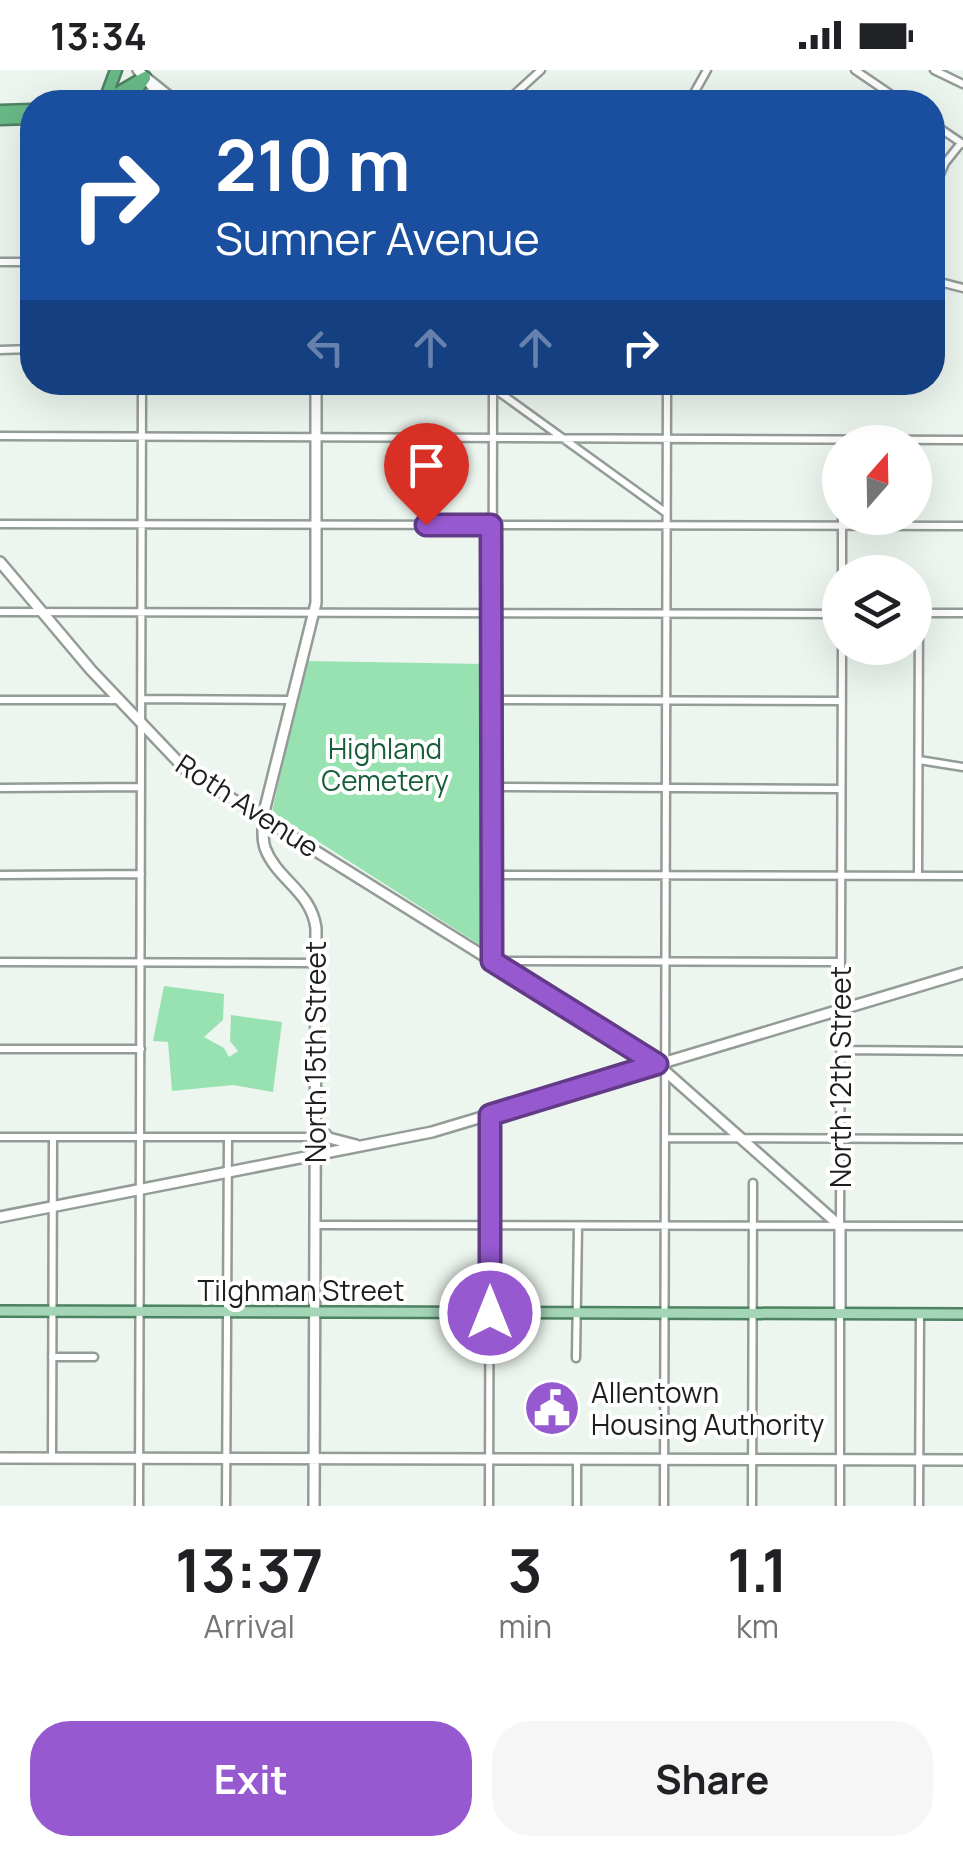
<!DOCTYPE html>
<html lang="en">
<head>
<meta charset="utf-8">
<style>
  body { margin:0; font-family:Manrope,sans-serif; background:#f6f6f6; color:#202124; height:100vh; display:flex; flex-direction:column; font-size:38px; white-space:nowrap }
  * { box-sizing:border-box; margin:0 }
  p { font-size:32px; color:#757577 }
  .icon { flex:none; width:55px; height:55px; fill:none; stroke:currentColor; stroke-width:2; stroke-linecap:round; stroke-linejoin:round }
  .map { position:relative; height:1436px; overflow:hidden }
  .panel { display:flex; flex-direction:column; background:#fff; flex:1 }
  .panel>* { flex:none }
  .banner { position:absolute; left:20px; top:20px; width:925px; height:305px; border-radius:40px; box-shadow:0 10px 40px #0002; background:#1a4fa0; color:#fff; overflow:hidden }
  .needle { width:65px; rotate:20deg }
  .controls { position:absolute; left:822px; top:355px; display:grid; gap:20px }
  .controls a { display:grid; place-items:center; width:110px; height:110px; border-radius:50%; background:#fff; box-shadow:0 10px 40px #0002; font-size:50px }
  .pin { position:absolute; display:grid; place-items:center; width:85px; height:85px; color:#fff; margin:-102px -42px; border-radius:50% 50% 50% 0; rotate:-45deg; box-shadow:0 0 10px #0007 }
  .pin .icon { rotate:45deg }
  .me { position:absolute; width:110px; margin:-55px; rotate:0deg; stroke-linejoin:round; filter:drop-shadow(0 0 8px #0008) }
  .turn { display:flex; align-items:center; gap:35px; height:210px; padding:0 30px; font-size:45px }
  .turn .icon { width:130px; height:130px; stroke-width:2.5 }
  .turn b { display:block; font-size:70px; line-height:85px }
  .lanes { display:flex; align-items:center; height:95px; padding:0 30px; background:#0003; justify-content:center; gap:50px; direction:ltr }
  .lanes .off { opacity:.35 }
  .eta { display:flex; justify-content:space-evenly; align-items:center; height:170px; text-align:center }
  .eta b { font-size:60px; font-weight:700; line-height:70px }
  .primary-button { display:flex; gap:20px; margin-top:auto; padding:20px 30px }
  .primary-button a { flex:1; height:115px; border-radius:40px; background:#9659d0; color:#fff; font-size:40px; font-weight:700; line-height:115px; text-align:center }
  .primary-button a+a { background:#f6f6f6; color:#202124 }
  .status { display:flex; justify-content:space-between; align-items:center; height:70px; padding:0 50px; background:#fff; direction:ltr }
  .status svg { height:28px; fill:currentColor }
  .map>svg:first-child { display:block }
  .green { fill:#98e2b2 }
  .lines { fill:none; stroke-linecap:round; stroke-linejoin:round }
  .street-casing { stroke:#939c96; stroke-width:11 }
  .secondary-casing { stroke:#939c96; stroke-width:14 }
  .primary-casing { stroke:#4e8362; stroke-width:14 }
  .highway-casing { stroke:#4e8362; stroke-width:15 }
  .street { stroke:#fff; stroke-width:6 }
  .secondary { stroke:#fff; stroke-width:9 }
  .primary { stroke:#a5d5b7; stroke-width:9 }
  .highway { stroke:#69b987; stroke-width:10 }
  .route-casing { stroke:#623a87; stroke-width:25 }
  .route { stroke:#9659d0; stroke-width:18 }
  .labels { text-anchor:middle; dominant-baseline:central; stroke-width:8; stroke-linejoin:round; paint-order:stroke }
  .park-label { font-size:28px; fill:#195e39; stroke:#fff }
  .street-label { font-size:28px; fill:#1c1f1d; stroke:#fff }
  .poi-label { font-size:28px; fill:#1c1f1d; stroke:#fff; text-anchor:start }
</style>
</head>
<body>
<div class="status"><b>13:34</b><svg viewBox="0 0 49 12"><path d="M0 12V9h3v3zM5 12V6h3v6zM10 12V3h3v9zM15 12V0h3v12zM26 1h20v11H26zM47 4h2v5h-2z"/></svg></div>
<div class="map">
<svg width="963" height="1436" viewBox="0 0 963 1436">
  <rect width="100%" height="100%" fill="#ecf5ee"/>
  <path class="green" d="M306,591L485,594L488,880L272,742Z
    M164,916L224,924L223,950L204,967L224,978L229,987L238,981L230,971L231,945L282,952L273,1022L233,1015L172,1021L168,972L153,971Z"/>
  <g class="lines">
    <g class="street-casing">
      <path id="street" d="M855,0L902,32
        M934,0L963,14
        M506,32L541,0
        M689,32L707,0
        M932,53L963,74
        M932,123L945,93L961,73
        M0,192H32
        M932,210L963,218
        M0,280L32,279
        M485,312L665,442
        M493,312L492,891L841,892
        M0,366L963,370
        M0,454L963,456
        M842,502V448
        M0,542L840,544
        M915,543H963
        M141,629L291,630
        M0,630H117
        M491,630L842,631
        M919,690L963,697
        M491,717L841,719
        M0,718L141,717
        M0,805L141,804
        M492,805L963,806
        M918,806L919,543
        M0,892L316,893
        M0,979H141
        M840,980L963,981
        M0,1067H315
        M665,1068L963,1069
        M840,1154L842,578
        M315,1155L963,1156
        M52,1287H94
        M576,1288L578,1156
        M52,1388L53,1067
        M139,1436L142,312
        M226,1436L228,1067
        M489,1436L490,1045
        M577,1436V1390
        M664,1436L667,312
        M752,1436L753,1113
        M840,1436V1244
        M919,1436L920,1244"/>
    </g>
    <g class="secondary-casing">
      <path id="secondary" d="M138,0L166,32
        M145,7L176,32
        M0,492L91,600L186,700L657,994L840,1156V1244
        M318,1057L329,1068L356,1075
        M0,1147L432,1062L963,903
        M0,1388L963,1390
        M314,1436L316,858C311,821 277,810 265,778C261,766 264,751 265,738L316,533V312"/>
    </g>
    <g class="primary-casing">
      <path id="primary" d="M0,1241L963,1244"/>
    </g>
    <g class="highway-casing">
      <path id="highway" d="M106,27L116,0
        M102,32L145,7
        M128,32L145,8
        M0,41L32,40
        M0,49L32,48"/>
    </g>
    <use href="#street" class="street"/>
    <use href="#secondary" class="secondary"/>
    <use href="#primary" class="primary"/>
    <use href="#highway" class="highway"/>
  </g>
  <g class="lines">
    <g class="route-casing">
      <path id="route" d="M426,455H491L492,891L657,994L490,1045V1243"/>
    </g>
    <use href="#route" class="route"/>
  </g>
  <defs>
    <g id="civic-disc" transform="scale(2.875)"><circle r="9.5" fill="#9659d0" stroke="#fff"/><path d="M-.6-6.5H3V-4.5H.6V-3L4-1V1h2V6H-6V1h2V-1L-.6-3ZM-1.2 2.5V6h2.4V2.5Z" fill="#fff"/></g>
  </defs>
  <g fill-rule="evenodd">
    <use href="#civic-disc" x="552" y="1338"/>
  </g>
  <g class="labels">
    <g class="park-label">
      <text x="385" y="678">Highland<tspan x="385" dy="32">Cemetery</tspan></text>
    </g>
    <g class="street-label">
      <text transform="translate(248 735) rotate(33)">Roth Avenue</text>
      <text transform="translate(315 982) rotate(-90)">North 15th Street</text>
      <text transform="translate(840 1007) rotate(-90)">North 12th Street</text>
      <text x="301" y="1220">Tilghman Street</text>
    </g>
    <g class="poi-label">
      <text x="591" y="1322">Allentown<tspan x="591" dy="32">Housing Authority</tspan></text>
    </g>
  </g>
</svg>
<div class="controls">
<a><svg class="needle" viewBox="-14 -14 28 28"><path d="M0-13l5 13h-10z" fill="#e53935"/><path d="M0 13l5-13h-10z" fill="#757577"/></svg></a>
<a><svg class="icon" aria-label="layers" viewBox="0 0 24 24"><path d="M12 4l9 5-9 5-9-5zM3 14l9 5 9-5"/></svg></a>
</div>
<div class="pin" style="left:426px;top:455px;background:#d93025"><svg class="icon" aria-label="arrive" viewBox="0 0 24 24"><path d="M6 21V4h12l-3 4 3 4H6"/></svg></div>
<svg class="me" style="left:490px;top:1243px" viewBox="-20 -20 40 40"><circle r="17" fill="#9659d0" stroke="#fff" stroke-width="3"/><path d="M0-11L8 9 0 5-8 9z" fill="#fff"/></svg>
<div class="banner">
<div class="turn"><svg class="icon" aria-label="right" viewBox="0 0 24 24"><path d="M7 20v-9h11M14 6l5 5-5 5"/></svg><div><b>210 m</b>Sumner Avenue</div></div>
<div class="lanes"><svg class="icon off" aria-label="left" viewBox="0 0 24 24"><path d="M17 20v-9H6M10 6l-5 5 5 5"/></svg><svg class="icon off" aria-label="ahead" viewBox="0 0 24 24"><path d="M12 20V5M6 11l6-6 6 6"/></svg><svg class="icon off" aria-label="ahead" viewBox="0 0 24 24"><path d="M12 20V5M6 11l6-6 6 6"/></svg><svg class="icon" aria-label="right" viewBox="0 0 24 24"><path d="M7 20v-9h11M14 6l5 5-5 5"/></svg></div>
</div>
</div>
<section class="panel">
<div class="eta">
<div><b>13:37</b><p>Arrival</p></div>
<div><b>3</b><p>min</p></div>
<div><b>1.1</b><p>km</p></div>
</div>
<div class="primary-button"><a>Exit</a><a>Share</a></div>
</section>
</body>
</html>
